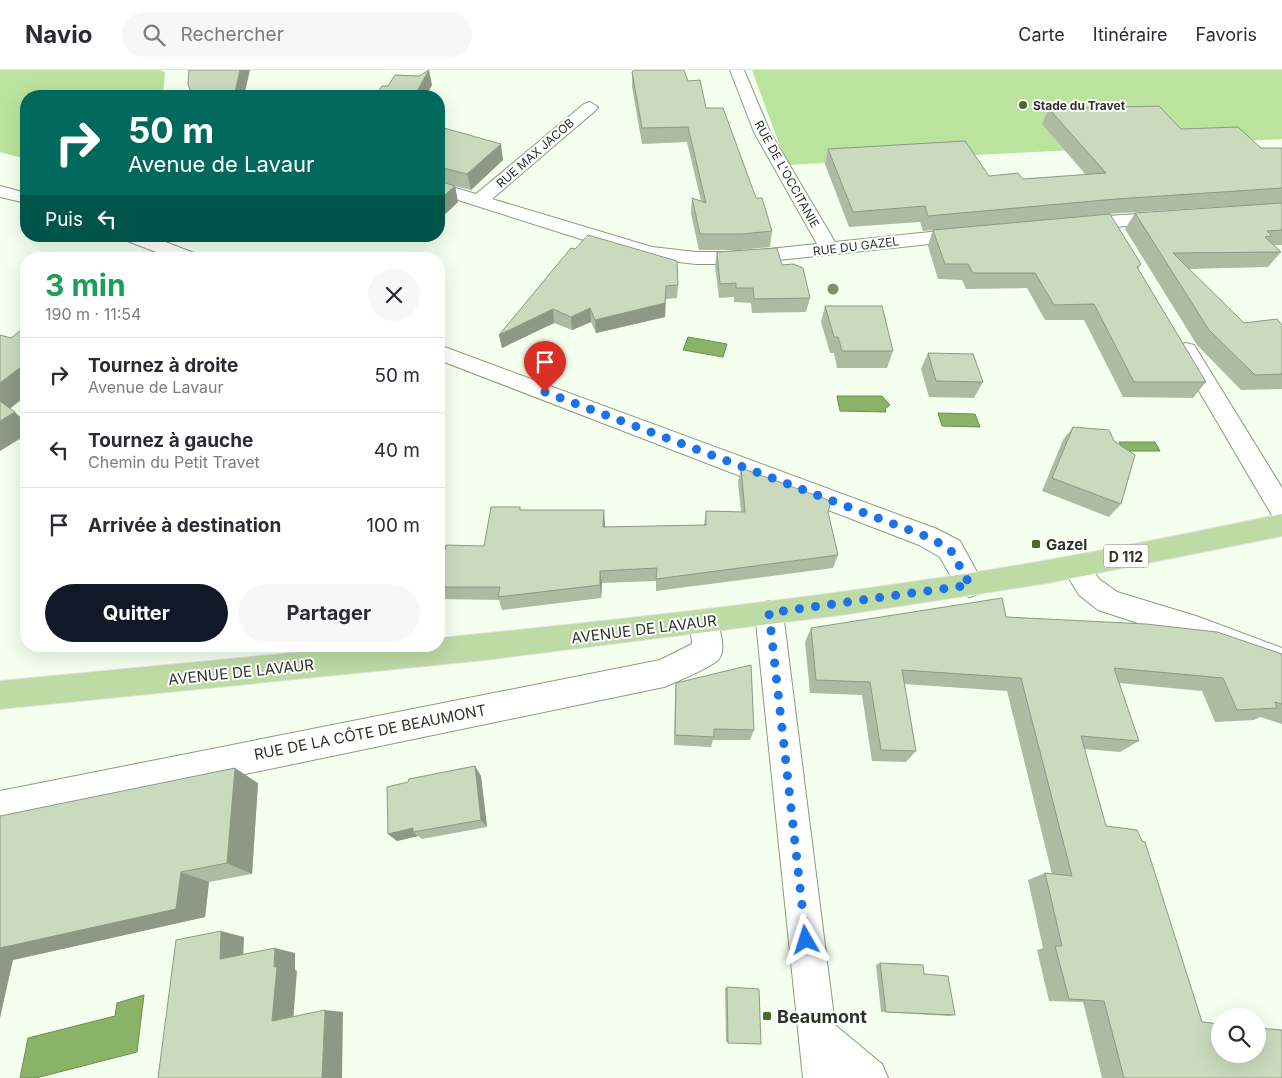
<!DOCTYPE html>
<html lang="fr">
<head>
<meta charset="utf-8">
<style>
  body { margin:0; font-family:Inter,sans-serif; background:#f7f7f7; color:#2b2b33; height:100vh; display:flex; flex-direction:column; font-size:19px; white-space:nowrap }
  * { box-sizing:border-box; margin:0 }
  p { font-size:16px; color:#7c7c81 }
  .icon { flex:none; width:28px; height:28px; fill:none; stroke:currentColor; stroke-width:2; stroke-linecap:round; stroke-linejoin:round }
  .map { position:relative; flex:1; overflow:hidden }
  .side { position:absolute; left:20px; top:182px; width:425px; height:400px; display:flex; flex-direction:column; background:#fff; border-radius:20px; box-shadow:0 5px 20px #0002 }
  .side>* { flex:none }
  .guide { position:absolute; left:20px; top:20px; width:425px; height:152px; border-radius:20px; box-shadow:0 5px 20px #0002; background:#00695c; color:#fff; overflow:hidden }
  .buttons { position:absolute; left:1211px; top:938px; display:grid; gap:10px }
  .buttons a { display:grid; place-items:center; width:55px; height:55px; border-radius:50%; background:#fff; box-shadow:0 5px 20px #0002; font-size:25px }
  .pin { position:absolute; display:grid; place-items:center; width:42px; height:42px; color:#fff; margin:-51px -21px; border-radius:50% 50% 50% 0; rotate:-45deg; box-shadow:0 0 5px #0007 }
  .pin .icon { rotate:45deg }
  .me { position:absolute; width:55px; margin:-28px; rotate:354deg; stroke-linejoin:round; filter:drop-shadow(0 0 4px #0008) }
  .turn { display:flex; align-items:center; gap:18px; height:105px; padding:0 25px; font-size:22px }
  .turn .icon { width:65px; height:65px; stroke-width:2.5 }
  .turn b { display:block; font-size:35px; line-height:42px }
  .then { display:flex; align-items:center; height:48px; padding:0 25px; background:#0003; gap:10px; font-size:19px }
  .round { display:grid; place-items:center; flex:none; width:52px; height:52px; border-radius:26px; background:#f7f7f7 }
  .summary { display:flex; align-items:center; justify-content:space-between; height:85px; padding:0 25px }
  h1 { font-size:30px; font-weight:700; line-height:38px; color:#1e9e55 }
  .button { display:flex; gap:10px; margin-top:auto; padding:10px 25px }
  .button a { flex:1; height:58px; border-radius:30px; background:#111827; color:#fff; font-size:20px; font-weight:700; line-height:58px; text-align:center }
  .button a+a { background:#f7f7f7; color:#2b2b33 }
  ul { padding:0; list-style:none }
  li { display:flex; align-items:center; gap:15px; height:75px; padding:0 25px; border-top:1px solid #e1e1e2 }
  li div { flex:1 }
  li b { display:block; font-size:19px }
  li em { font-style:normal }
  header { display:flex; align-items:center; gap:30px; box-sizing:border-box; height:70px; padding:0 25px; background:#fff; border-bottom:1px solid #e1e1e2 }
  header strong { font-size:24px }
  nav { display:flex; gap:28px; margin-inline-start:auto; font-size:18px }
  .search { width:350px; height:45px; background:#f7f7f7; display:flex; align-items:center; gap:12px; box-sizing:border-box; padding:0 18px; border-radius:28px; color:#7c7c81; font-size:19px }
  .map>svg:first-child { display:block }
  .green { fill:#bbe39d }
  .water { fill:#8ab368; stroke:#6e8d55 }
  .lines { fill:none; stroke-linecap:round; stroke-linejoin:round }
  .street-casing { stroke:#8b9b7f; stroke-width:2 }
  .primary-casing { stroke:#e1e2e1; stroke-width:2 }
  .street { fill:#fff; fill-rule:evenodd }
  .primary { fill:#bedaa5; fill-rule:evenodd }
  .tree { fill:#7d906b }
  .wall { fill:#adbba3 }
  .shaded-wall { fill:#8d9984 }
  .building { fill:#c9dabd; stroke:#8d9984 }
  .route { stroke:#1a73e8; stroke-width:9; stroke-dasharray:0 16.2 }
  .poi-dot { fill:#486c25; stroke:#fff; stroke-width:2 }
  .labels { text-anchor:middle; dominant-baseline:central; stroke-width:4; stroke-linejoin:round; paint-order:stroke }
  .far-poi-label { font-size:12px; font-weight:bold; fill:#2c3328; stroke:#fff; text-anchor:start }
  .far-street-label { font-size:12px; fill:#2c3328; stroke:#fff }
  .shield { fill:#fff; stroke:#6b7068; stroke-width:1 }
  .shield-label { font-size:14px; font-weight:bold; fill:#2c3328 }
  .poi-label { font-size:15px; font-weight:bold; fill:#2c3328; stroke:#fff; text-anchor:start }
  .street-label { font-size:15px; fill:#2c3328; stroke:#fff }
  .near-poi-label { font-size:18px; font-weight:bold; fill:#2c3328; stroke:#fff; text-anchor:start }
</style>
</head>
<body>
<header>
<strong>Navio</strong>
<div class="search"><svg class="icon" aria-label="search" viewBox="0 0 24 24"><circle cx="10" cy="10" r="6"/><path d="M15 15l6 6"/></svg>Rechercher</div>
<nav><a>Carte</a><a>Itinéraire</a><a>Favoris</a></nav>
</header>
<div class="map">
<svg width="1282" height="1008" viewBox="0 0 1282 1008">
  <rect width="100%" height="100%" fill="#f4ffed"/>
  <path class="green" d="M0,0H160L165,2L163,26H26V89L0,82Z
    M752,0H1282V69L787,95Z"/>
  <path class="water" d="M688,267L727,274L723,287L683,280Z
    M837,326H882L890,335L885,339L886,342L840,341Z
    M938,343L975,344L980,357L942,356Z
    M1119,372H1155L1160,381H1124Z
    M144,925L137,982L36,1008H20L28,968L115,946L117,933Z"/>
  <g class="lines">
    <g class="street-casing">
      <path id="street" d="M730,0H744L770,62L835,172L968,158L975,160L977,164L975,168L968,170L740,194H696L652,189L609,178L439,124V113L476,124L584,34L590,32L598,37L596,40L492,129L652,177L696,182H740L817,174L754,62Z
        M0,116L26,123V133L0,127Z
        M1168,142L1175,144L1177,148L1175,152L1078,160L1071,158L1069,154L1071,150L1078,148Z
        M123,166H150L199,185L202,189H174L125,170Z
        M1186,273L1194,275L1282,418V450L1273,447L1175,280L1178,275Z
        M439,275L937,459L960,471L984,515L980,523L970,527L960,523L940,487L919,475L439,290Z
        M1076,486L1086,489L1099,509L1117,522L1199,547L1282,578V604L1196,572L1098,540L1079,525L1062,497L1066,489Z
        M769,531L779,534L783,543L835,955L882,994L888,1008H803L755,543L759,534Z
        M704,540L714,544C719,555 727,578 719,589C714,596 674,613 664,617L0,755V721L660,590L692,574L690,553L694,544Z"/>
    </g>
    <g class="primary-casing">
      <path id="primary" d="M1282,444V466L1048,513L848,544L485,590L0,639V611L364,576H439V568C629,549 820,528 1008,497C1100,482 1191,463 1282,444Z"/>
    </g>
    <use href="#street" class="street"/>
    <use href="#primary" class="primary"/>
  </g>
  <circle class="tree" cx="833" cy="219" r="5.5"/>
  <path class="wall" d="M632,2L688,11L706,38L756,128L772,161L770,177L740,180L782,195L810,228L806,242L752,243L751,233L734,232V227L719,228L715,196L717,182L740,180H699L691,144L692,128L701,131L687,72L642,74L632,17Z
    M1049,39L1181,59L1261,78H1282V133L1107,144L923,161L920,152L849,157L825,94L828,79L989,106L1023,109L1086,105L1042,54Z
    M439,62L503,90L471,120L455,116L458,132L439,150Z
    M1282,133V175H1274L1281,182L1268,197L1188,199L1244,253L1282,255V319L1241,320L1197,275L1125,159L1135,143Z
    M933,160L1141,194L1138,199L1206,312L1193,328L1123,327L1084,250H1045L1027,218L966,219L962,210L938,209L928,176Z
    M407,166H422L418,170Z
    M571,178L678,215L677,228L666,229L665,247L596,263L591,252L572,260L554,253L502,278L499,265Z
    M825,236L893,281L887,298H837L834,283H830L821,252Z
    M928,283L983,312L974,328L929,327L921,299Z
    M1073,357L1121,434L1109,447L1042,421L1063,370Z
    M741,398L828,442L838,485L833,498L656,521V511L602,513L601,528L502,540L499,530L441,529L439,523V503L484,476L520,440H604V457L704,455L706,441L741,442L738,412Z
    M1006,547L1282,584V654L1260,647L1254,650L1215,652L1202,621L1119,613L1139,671L1120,682L1084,679L1106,756L1202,952L1282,1008H1102L1083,932L1049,931L1037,880L1043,878L1028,810L1045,803L1052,804L1007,621L904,614L916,681L906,692L872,691L862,625L810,623L805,572L811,558Z
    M676,613L754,660L750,670H713L711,677L674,675L675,624Z
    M481,706L487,757L422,769L418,766L397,771L388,764Z
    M258,713L252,804L209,812L205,847L13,890L0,746Z
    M880,893L924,904L955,945L949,946L881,942L876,895Z
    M727,917L761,974L726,972L725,918Z"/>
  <path class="shaded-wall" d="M240,0H250L244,26H234Z
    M429,0L432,15L426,26H414Z
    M501,74L503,90L471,120L467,104Z
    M455,116L458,132L439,150V130Z
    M666,216L665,247L596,263L595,250Z
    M590,238L591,252L572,260L571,247Z
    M553,239L554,253L502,278L499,265Z
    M26,293V326L7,341L0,335V313Z
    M15,342L26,353V365L0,381V351Z
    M604,440L605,454L604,470L603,457Z
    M600,501L602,513L601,528L600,515Z
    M475,696L481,706L487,757L481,750Z
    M235,698L258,713L252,804L227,793Z
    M413,758V762L418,766L397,771L388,764Z
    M181,802L209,812L205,847L13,890L0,948V878Z
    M221,861L244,867L243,893L220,889Z
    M275,878L295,883V900L297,901L293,952L272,951Z
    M325,940L343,942L342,1008H322Z"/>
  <path class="building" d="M189,0H240L234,26H192L188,14Z
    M429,0L414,26H375L382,16H388L395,5L419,6Z
    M634,0H684L688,11L700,10L706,38H723L756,128H762L772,161L742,164H700L692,128L706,133L688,57L642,58L632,2Z
    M1159,36L1181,59L1238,57L1261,78H1282V118L1116,129L928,146L925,136L853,142L828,79L965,71L989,106L1018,103L1023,109L1106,103L1049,39Z
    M444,58L501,74L467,104L439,97V62Z
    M439,111L455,116L439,130Z
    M1282,133V160L1267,161L1272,166L1265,167L1281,182L1173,183L1244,253L1277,249L1282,255V304L1255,305L1209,260L1135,143Z
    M1110,144L1141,194L1137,197L1206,312H1134L1094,234L1054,235L1035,203H973L968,194H945L933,160Z
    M588,165L677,191L678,215L666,216L665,233L595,250L590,238L571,247L553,239L499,265L571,178L575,179Z
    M777,178L782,195L793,194L803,198L810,228L754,229L753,218H736V213L720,214L717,182Z
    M825,236H882L893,281H842L838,267H834Z
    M26,256V293L0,313V265L11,268Z
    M928,283L973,284L983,312L936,311Z
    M0,331L15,342L0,351Z
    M1073,357L1109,360L1114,371L1135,385L1121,434L1052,408Z
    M741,398L831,431L828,442L838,485L656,509L657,498L600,501V515L498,527L500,517H439V503L446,475L484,476L491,437H520V440H604L603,457L706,455V441L745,442Z
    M1002,528L1006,547L1146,554L1217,562L1282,584V634L1275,632L1277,638L1237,640L1223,608L1114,598L1139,671L1081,666L1106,756L1137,760L1142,771L1145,772L1202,952L1220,954V984H1258V958L1282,960V1008H1124L1104,931L1069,929L1055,876H1062L1045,803L1072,806L1021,608L902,600L916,681L881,680L870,612L816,610L811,558Z
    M751,595L754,660L714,659V667L675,665L676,613Z
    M475,696L481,750L413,762V758L388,764L387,717L408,712L409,709Z
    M235,698L227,793L181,802L176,839L0,878V746Z
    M221,861L220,889L275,878L274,897H277L272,951L325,940L322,1008H158L176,870Z
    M880,893L923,895L924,904L948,906L955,945L886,942Z
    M727,917L759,919L761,974L728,973Z"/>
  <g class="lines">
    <path class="route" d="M545,322L928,467L950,479L970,515L769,543L806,870"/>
  </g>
  <g class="poi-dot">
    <circle cx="1023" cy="35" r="5"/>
    <rect x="1031" y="469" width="10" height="10" rx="2.5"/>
    <rect x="762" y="941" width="10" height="10" rx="2.5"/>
  </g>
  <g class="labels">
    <g class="far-poi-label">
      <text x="1033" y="35">Stade du Travet</text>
    </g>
    <g class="far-street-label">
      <text transform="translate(535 83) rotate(-41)">RUE MAX JACOB</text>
      <text transform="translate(787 104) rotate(61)">RUE DE L'OCCITANIE</text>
      <text transform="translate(856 176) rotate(-7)">RUE DU GAZEL</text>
    </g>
    <rect class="shield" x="1103.5" y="474.5" width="45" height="23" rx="4"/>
    <g class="shield-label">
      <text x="1126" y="486">D 112</text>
    </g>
    <g class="poi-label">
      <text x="1046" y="474">Gazel</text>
    </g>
    <g class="street-label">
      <text transform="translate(644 559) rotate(-7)">AVENUE DE LAVAUR</text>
      <text transform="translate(241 602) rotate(-6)">AVENUE DE LAVAUR</text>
      <text transform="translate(370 662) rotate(-11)">RUE DE LA CÔTE DE BEAUMONT</text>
    </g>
    <g class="near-poi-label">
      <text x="777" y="946">Beaumont</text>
    </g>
  </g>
</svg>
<div class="buttons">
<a><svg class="icon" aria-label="search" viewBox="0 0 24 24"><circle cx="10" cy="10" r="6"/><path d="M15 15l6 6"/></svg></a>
</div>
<div class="pin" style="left:545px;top:322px;background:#d93025"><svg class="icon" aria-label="arrive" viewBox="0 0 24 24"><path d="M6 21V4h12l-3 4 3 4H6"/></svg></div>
<svg class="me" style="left:806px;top:870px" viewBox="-20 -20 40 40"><path d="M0-17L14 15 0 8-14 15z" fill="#1a73e8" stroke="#fff" stroke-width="4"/></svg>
<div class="guide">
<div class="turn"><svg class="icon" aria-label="right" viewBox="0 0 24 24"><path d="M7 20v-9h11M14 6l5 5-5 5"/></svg><div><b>50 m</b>Avenue de Lavaur</div></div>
<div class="then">Puis<svg class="icon" aria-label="left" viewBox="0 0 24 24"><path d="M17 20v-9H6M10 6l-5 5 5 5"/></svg></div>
</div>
<section class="side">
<div class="summary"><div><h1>3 min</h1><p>190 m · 11:54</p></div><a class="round"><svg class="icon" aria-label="close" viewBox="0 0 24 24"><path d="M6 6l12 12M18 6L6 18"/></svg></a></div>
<ul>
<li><svg class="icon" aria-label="right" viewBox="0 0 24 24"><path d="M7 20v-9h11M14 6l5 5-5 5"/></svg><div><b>Tournez à droite</b><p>Avenue de Lavaur</p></div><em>50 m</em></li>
<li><svg class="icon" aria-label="left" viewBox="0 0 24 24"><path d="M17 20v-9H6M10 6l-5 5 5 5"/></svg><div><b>Tournez à gauche</b><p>Chemin du Petit Travet</p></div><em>40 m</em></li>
<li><svg class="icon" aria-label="arrive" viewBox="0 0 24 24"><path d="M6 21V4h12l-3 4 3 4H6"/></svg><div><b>Arrivée à destination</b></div><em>100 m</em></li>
</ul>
<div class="button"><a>Quitter</a><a>Partager</a></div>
</section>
</div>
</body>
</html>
